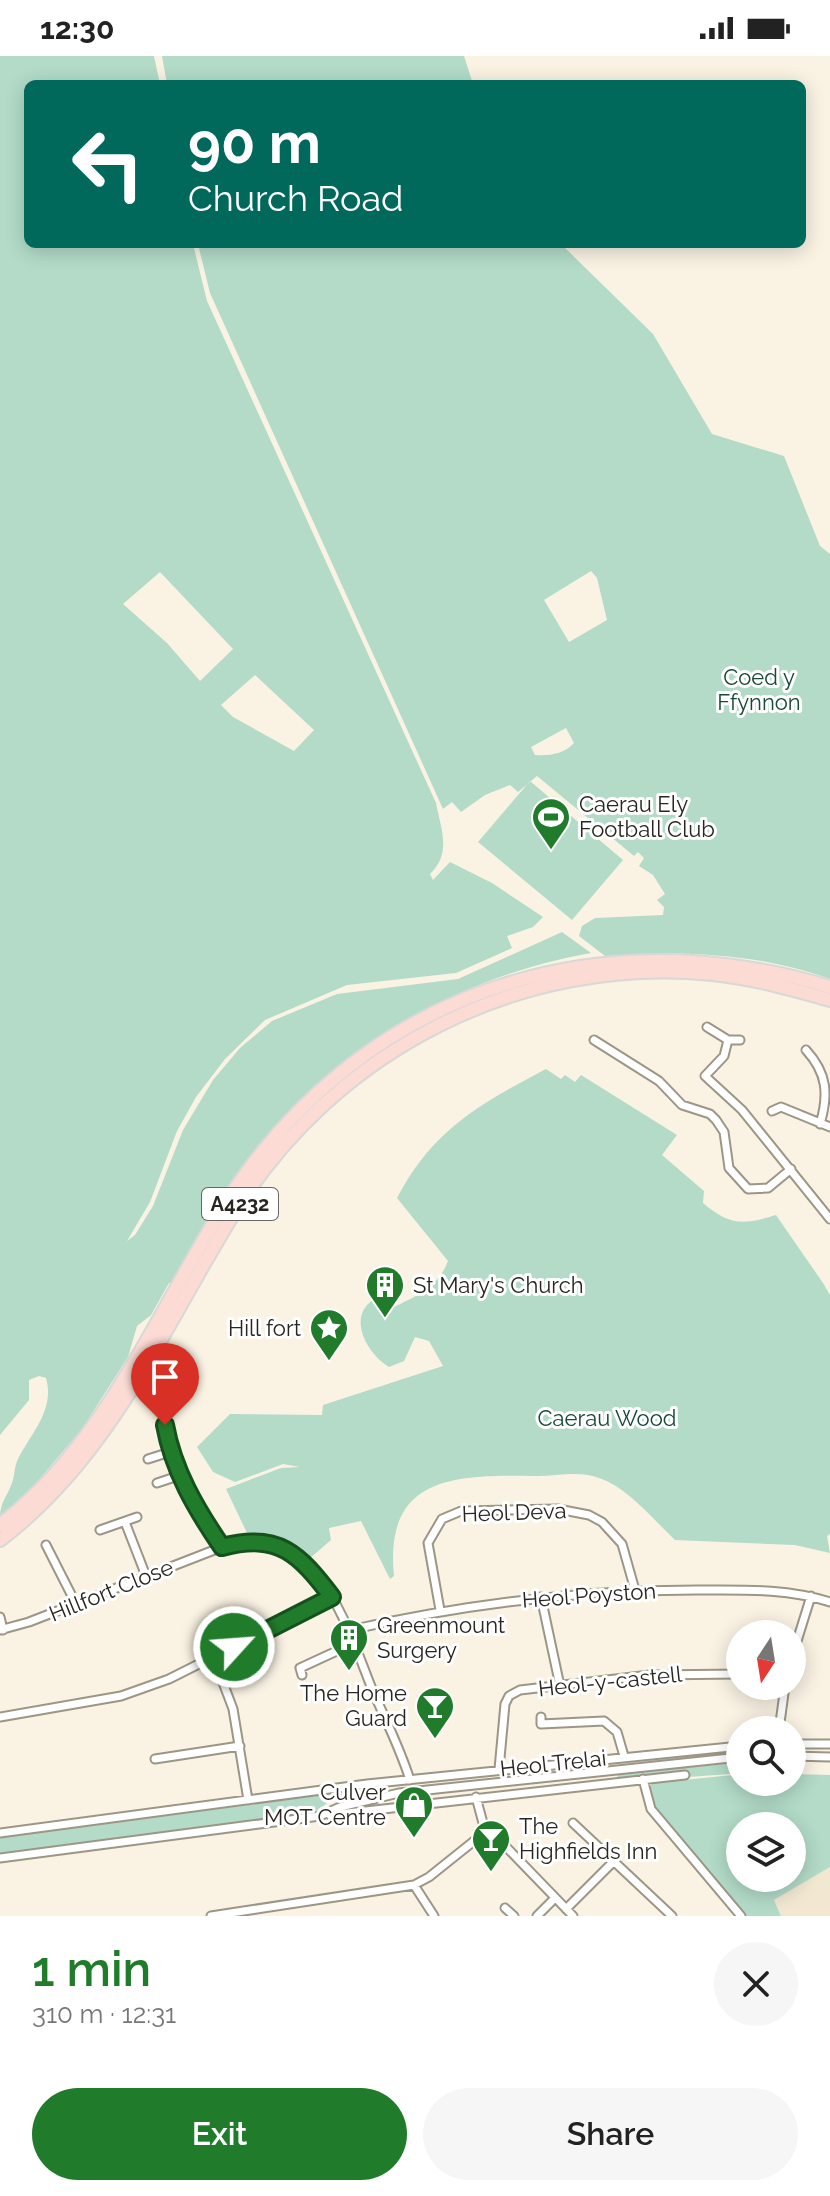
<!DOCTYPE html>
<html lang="en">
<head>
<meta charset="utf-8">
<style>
  body { margin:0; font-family:Raleway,sans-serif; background:#f6f6f6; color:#222; height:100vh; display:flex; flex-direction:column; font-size:30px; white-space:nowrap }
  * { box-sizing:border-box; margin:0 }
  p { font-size:26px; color:#767676 }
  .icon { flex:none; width:44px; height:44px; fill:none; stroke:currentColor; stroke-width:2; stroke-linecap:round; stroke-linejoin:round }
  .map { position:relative; height:1860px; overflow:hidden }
  .panel { display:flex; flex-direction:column; background:#fff; flex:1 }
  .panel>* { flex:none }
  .top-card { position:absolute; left:24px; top:24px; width:782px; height:168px; border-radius:12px; box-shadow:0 4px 20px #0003; background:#00695c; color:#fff; overflow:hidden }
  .needle { width:52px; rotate:192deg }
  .tools { position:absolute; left:726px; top:1564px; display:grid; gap:16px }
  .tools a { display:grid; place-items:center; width:80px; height:80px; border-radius:50%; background:#fff; box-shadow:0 4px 20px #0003; font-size:40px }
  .pin { position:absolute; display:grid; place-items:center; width:68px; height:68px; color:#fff; margin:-82px -34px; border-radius:50% 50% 50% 0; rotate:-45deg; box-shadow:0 0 8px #0007 }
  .pin .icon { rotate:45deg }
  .me { position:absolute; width:88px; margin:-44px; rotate:64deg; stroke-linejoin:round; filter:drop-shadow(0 0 6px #0008) }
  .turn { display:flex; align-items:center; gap:28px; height:168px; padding:0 32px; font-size:36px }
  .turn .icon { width:104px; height:104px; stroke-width:2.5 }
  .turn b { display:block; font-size:56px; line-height:68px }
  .round { display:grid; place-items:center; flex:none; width:84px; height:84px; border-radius:42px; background:#f6f6f6 }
  .summary { display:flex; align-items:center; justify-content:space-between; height:136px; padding:0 32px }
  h1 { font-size:48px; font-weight:600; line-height:60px; color:#207c2b }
  .primary-button { display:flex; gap:16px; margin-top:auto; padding:16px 32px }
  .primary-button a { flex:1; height:92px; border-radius:48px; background:#207c2b; color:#fff; font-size:32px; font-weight:600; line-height:92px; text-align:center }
  .primary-button a+a { background:#f6f6f6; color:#222 }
  .status { display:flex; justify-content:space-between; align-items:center; height:56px; padding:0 40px; background:#fff; direction:ltr }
  .status svg { height:22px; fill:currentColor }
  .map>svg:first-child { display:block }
  .built { fill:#f2e7d1 }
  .green { fill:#b3dbc8; fill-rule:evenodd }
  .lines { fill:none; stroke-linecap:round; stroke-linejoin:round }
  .minor-casing { stroke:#9c9687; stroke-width:11 }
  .primary-casing { stroke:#d8d8d7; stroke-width:16 }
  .minor { stroke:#fff; stroke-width:7 }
  .primary { stroke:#fbdbd4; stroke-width:12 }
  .route-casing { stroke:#15511c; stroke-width:20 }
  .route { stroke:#207c2b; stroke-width:14 }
  .labels { text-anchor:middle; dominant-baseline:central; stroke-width:6; stroke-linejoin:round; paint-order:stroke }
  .shield { fill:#fff; stroke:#696764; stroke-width:2 }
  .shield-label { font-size:20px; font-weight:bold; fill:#292621 }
  .park-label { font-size:22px; fill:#184836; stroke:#fff }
  .poi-label { font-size:22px; fill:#292621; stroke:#fff; text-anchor:start }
  .street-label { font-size:22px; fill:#292621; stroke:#fff }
</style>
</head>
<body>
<div class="status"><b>12:30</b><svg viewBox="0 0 49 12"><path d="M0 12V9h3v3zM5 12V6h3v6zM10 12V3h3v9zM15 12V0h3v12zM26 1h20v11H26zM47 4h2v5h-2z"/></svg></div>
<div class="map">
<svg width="830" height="1860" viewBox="0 0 830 1860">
  <rect width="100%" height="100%" fill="#faf3e4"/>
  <path class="built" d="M830,1811V1860H781L774,1844Z"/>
  <path class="green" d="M0,0H154L160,28H28V188H193L207,245L436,747C441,773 452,797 430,818L433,824L450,806L492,827L543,861L533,871L507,880L512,892L456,917L347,929L265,964L225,1003L196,1041L177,1075L150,1146L127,1185L135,1179L153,1150L183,1074L213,1024L240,992L272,965L337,938L458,923L562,876L591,897C459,920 329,994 249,1103C220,1142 197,1185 173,1228L169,1227L151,1259L137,1270L128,1301L82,1373L26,1439L0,1462C0,1446 7,1441 12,1427C15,1419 14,1411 18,1403C32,1376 55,1354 46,1322L39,1320L29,1324V1344L0,1379ZM160,516L233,593L200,625L167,587L123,548ZM255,619L314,674L294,695L233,661L221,649Z
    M162,0H464L473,28H167Z
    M198,188H561L653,278L712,378L784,400L820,490L830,498V923C757,897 682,894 605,900L579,880L582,870L595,862L663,859L664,851L657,844L665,838L653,819L639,810L644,802L638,796L634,800L537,720L518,736L510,729L485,739L461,756L452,746L443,753L210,237ZM591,515L597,522L607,564L569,586L544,544ZM566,672L574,687C564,698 549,700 535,699L531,691Z
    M530,725L623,804L572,864L478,786Z
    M546,1013L561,1023L565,1019L575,1026L581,1019L677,1079L662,1099L704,1135L703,1147C730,1170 743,1169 776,1159L823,1227L830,1239V1478L827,1480L830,1497L795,1489L675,1484C654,1464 627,1431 599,1422C576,1414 556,1421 532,1420C455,1419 384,1420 394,1520L390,1523L361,1465L329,1472L331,1484L309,1503L278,1484L248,1479L226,1433L281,1412L300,1411L283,1408L235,1426L213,1416L197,1391L230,1358L322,1359L323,1349L443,1310L429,1285L415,1281L404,1305L389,1311C364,1296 345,1255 379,1241L394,1251C417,1240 439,1230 448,1205L397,1142C433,1073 480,1048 546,1013Z
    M729,1704L730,1718L688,1721L687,1715L618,1723L617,1718L726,1708Z
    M792,1718L830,1719V1811L774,1844L781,1860H745L651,1747L649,1732L653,1727L733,1719H740V1726H792ZM740,1770H792V1822H740Z
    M371,1733L327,1747L317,1756L0,1797V1781Z"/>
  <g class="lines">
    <g class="minor-casing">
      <path id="minor" d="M707,971L728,984H740
        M594,984L659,1025L682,1049L710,1058L716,1064L724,1076L729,1112L748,1133L768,1132L791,1113
        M728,984L724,1000L705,1020L742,1054L830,1163
        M806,994C827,1017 829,1038 820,1068
        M772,1055L781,1051L830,1071
        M165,1369C173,1414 196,1453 222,1491C318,1467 344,1563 372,1633C385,1663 400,1692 410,1724
        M148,1403L170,1396
        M157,1427L181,1419
        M125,1466L146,1520
        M100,1474L137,1461
        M46,1489L76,1548
        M541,1541L560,1630
        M440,1554L428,1487L442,1463L461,1455L558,1453L589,1459L602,1466L622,1488L635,1534
        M0,1561L3,1574
        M0,1574L29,1566L222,1491
        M350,1574C465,1548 578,1534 696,1534C742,1534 786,1532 830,1546
        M213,1600L233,1653L248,1744
        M792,1601L811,1540
        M302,1619L300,1612L354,1587
        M0,1661L121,1640L169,1623L332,1541
        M541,1661V1668L604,1665L617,1676L624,1700
        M779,1674L785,1630
        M792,1688H830
        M792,1700L830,1701
        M155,1703L240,1690
        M499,1713L505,1648L509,1640L520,1634L650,1619L740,1618
        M643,1723L651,1753L741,1860
        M476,1741L483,1767L573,1860
        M330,1759L685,1719
        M573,1767L672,1860
        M0,1777L367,1728L740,1690
        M0,1802L320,1760L340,1751L399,1737L740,1701
        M414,1829L434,1860
        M505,1852L514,1860
        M566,1853L612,1807
        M211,1860L414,1829L429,1821L489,1773
        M537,1860L555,1842"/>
    </g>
    <g class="primary-casing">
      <path id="primary" d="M0,1469C106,1387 155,1260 224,1150C357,938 594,859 830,931
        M0,1484C111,1400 163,1272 234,1157C334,994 521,899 712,918C752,922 792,933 830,944"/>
    </g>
    <use href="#minor" class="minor"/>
    <use href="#primary" class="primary"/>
  </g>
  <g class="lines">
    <g class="route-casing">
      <path id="route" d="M165,1369C173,1414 196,1453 222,1491C279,1476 299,1498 332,1541L234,1591"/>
    </g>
    <use href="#route" class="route"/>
  </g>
  <defs>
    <g id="stadium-pin" transform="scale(2)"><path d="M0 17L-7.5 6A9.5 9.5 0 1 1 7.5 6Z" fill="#207c2b" stroke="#fff"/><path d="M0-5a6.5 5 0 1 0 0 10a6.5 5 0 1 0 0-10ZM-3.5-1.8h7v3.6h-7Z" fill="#fff"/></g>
    <g id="building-pin" transform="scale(2)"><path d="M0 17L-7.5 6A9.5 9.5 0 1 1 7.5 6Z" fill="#207c2b" stroke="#fff"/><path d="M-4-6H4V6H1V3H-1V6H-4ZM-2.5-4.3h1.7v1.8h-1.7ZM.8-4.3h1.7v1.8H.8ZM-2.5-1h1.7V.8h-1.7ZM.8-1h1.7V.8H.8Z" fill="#fff"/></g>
    <g id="sight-pin" transform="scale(2)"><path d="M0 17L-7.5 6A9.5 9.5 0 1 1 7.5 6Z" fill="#207c2b" stroke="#fff"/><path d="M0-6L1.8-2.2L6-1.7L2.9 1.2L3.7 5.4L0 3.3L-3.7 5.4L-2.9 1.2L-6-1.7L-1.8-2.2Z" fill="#fff"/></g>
    <g id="bar-pin" transform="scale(2)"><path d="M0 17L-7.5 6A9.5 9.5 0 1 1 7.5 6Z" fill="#207c2b" stroke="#fff"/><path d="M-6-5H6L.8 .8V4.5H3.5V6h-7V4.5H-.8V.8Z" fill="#fff"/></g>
    <g id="shop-pin" transform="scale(2)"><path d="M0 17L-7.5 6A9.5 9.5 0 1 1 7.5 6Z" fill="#207c2b" stroke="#fff"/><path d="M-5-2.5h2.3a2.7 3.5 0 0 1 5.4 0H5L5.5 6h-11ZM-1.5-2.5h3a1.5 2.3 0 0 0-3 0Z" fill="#fff"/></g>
  </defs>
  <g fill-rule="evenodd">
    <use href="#stadium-pin" x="551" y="761"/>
    <use href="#building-pin" x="385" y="1229"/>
    <use href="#sight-pin" x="329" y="1272"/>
    <use href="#building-pin" x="349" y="1582"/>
    <use href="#bar-pin" x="435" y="1650"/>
    <use href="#shop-pin" x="414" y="1749"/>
    <use href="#bar-pin" x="491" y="1783"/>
  </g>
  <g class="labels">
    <rect class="shield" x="202" y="1132" width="76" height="32" rx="6"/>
    <g class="shield-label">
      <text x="240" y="1148">A4232</text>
    </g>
    <g class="park-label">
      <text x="759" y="621">Coed y<tspan x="759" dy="25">Ffynnon</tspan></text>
      <text x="607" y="1362">Caerau Wood</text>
    </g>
    <g class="poi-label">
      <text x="579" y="748">Caerau Ely<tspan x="579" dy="25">Football Club</tspan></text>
      <text x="413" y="1229">St Mary's Church</text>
      <text x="301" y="1272" text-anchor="end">Hill fort</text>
      <text x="377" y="1569">Greenmount<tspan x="377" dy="25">Surgery</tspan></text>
      <text x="407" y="1637" text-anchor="end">The Home<tspan x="407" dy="25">Guard</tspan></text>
      <text x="386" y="1736" text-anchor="end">Culver<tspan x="386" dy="25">MOT Centre</tspan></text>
      <text x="519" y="1770">The<tspan x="519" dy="25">Highfields Inn</tspan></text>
    </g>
    <g class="street-label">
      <text transform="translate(514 1456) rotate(-2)">Heol Deva</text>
      <text transform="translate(111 1534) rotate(-22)">Hillfort Close</text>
      <text transform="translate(589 1539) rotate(-4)">Heol Poyston</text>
      <text transform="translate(610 1625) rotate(-6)">Heol-y-castell</text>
      <text transform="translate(553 1707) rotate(-6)">Heol Trelai</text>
    </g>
  </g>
</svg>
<div class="tools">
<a><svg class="needle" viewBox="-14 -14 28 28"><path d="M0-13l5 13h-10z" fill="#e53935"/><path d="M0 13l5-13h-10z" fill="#767676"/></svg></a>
<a><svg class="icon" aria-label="search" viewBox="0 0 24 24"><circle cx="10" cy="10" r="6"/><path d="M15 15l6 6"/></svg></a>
<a><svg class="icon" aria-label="layers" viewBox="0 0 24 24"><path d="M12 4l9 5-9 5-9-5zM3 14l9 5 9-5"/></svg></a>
</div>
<div class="pin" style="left:165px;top:1369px;background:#d93025"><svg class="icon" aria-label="arrive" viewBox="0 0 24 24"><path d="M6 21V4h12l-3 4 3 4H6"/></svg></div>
<svg class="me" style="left:234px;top:1591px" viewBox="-20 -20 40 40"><circle r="17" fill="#207c2b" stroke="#fff" stroke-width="3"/><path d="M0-11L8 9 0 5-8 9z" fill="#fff"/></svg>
<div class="top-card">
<div class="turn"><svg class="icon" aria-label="left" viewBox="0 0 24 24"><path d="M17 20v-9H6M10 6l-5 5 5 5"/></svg><div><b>90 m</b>Church Road</div></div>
</div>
</div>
<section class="panel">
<div class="summary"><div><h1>1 min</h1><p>310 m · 12:31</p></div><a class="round"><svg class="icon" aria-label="close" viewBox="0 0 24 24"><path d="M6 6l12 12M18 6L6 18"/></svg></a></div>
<div class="primary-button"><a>Exit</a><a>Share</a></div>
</section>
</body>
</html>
